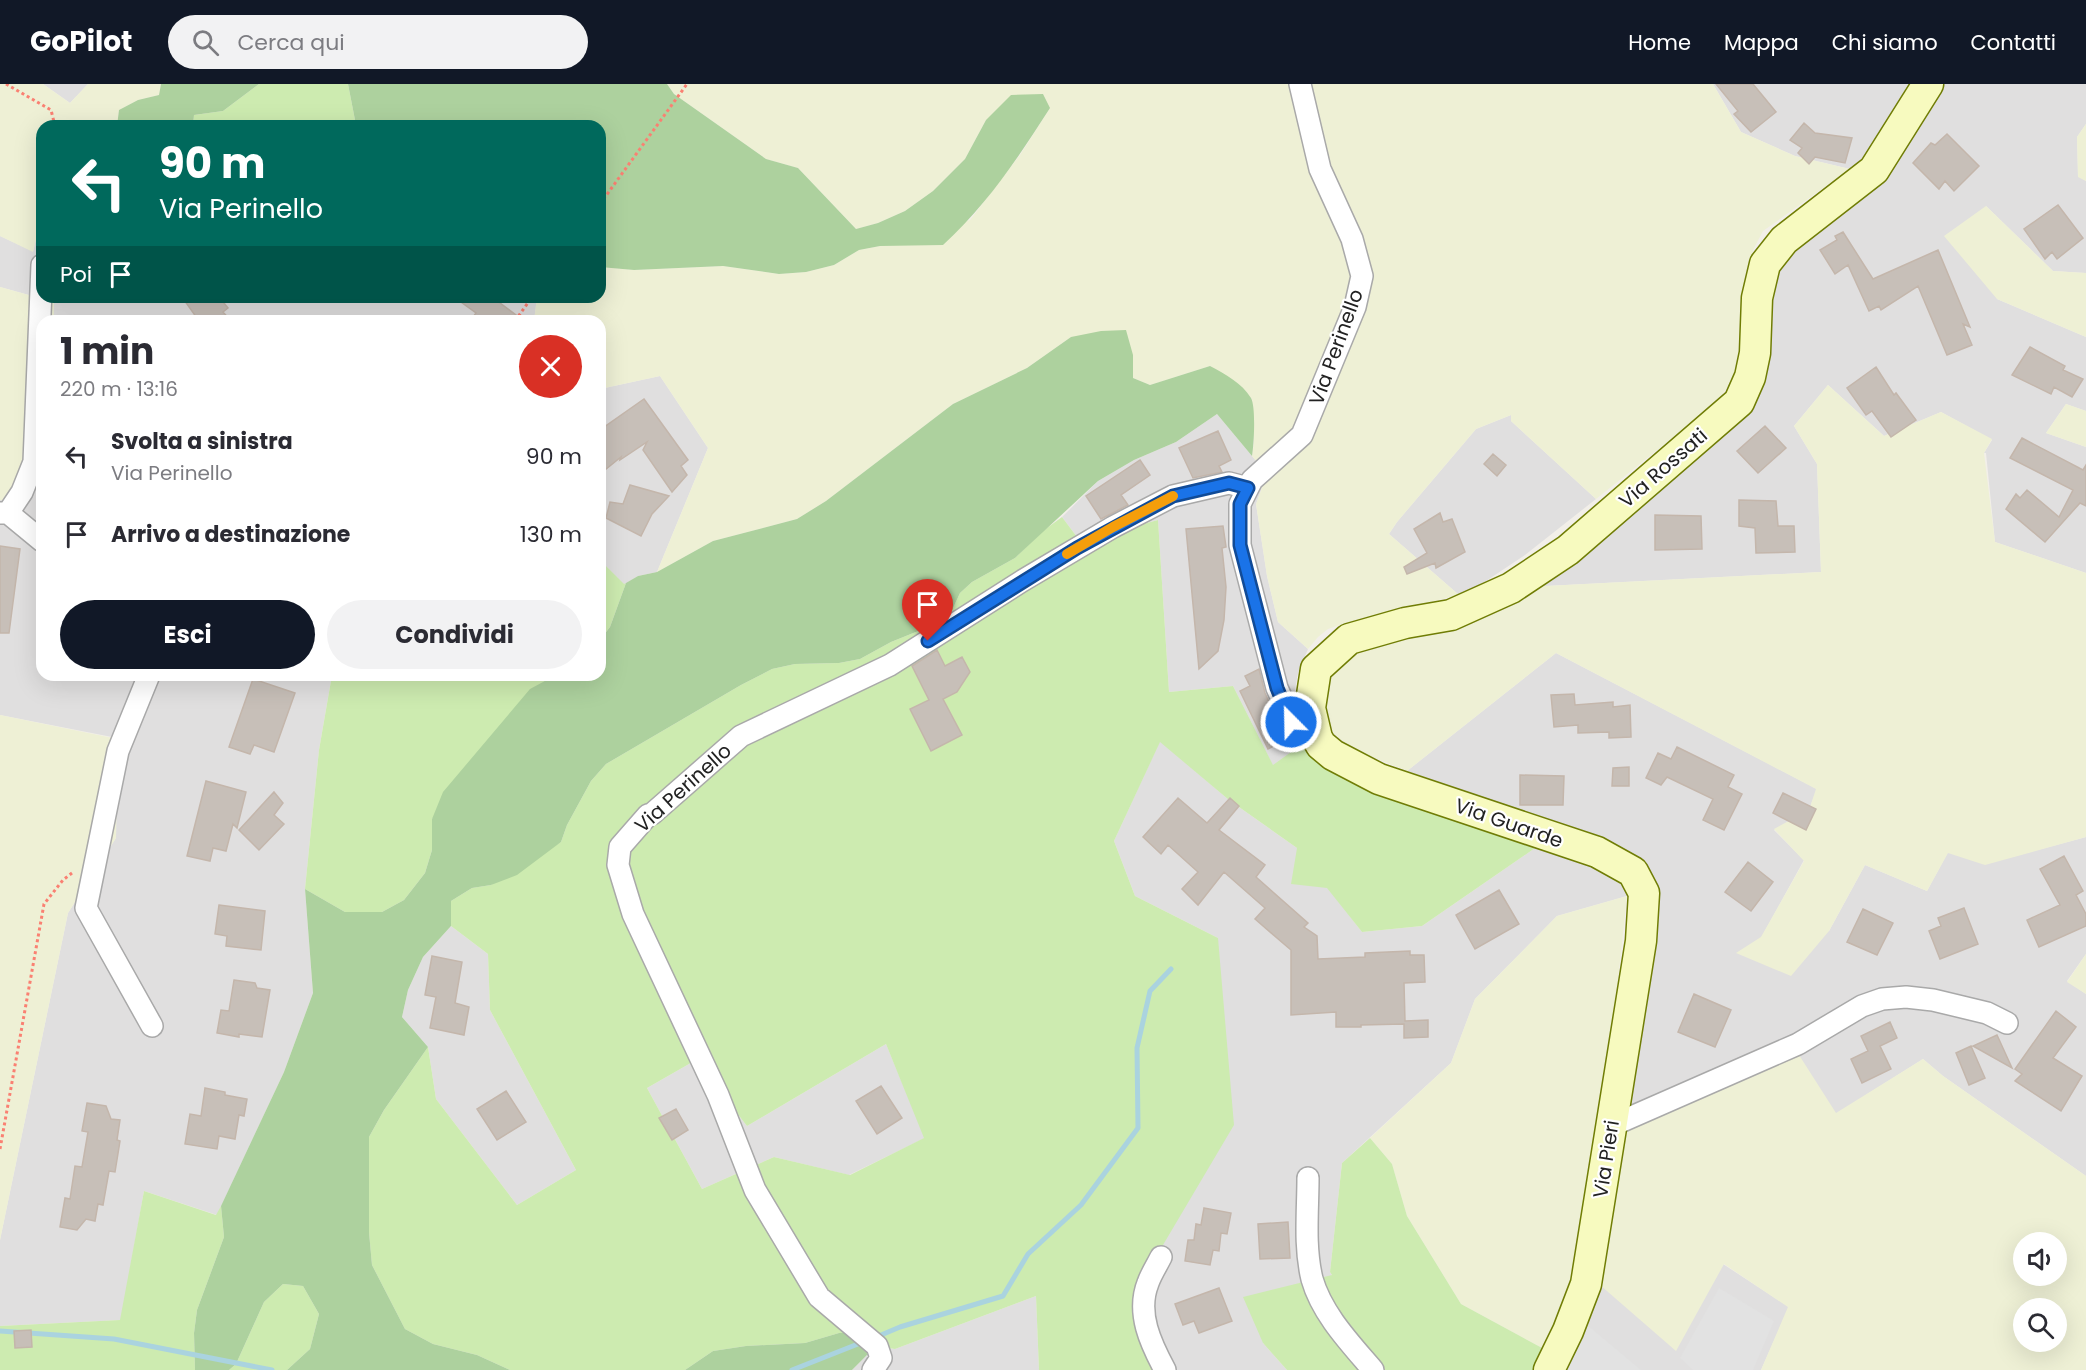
<!DOCTYPE html>
<html lang="it">
<head>
<meta charset="utf-8">
<style>
  body { margin:0; font-family:Poppins,sans-serif; background:#f2f2f3; color:#2b2b33; height:100vh; display:flex; flex-direction:column; font-size:22px; white-space:nowrap }
  * { box-sizing:border-box; margin:0 }
  p { font-size:20px; color:#7c7c81 }
  .icon { flex:none; width:33px; height:33px; fill:none; stroke:currentColor; stroke-width:2; stroke-linecap:round; stroke-linejoin:round }
  .map { position:relative; flex:1; overflow:hidden }
  .side { position:absolute; left:36px; top:231px; width:570px; height:366px; display:flex; flex-direction:column; background:#fff; border-radius:18px; box-shadow:0 6px 24px #0002 }
  .side>* { flex:none }
  .banner { position:absolute; left:36px; top:36px; width:570px; height:183px; border-radius:18px; box-shadow:0 6px 24px #0002; background:#00695c; color:#fff; overflow:hidden }
  .tools { position:absolute; left:2013px; top:1148px; display:grid; gap:12px }
  .tools a { display:grid; place-items:center; width:54px; height:54px; border-radius:50%; background:#fff; box-shadow:0 6px 24px #0002; font-size:30px }
  .pin { position:absolute; display:grid; place-items:center; width:51px; height:51px; color:#fff; margin:-62px -26px; border-radius:50% 50% 50% 0; rotate:-45deg; box-shadow:0 0 6px #0007 }
  .pin .icon { rotate:45deg }
  .me { position:absolute; width:66px; margin:-33px; rotate:337deg; stroke-linejoin:round; filter:drop-shadow(0 0 4px #0008) }
  .turn { display:flex; align-items:center; gap:21px; height:126px; padding:0 24px; font-size:27px }
  .turn .icon { width:78px; height:78px; stroke-width:2.5 }
  .turn b { display:block; font-size:42px; line-height:51px }
  .then { display:flex; align-items:center; height:57px; padding:0 24px; background:#0003; gap:12px; font-size:22px }
  .round { display:grid; place-items:center; flex:none; width:63px; height:63px; border-radius:32px; background:#f2f2f3 }
  .overview { display:flex; align-items:center; justify-content:space-between; height:102px; padding:0 24px }
  h1 { font-size:36px; font-weight:700; line-height:45px }
  .action { display:flex; gap:12px; margin-top:auto; padding:12px 24px }
  .action a { flex:1; height:69px; border-radius:36px; background:#111827; color:#fff; font-size:24px; font-weight:700; line-height:69px; text-align:center }
  .action a+a { background:#f2f2f3; color:#2b2b33 }
  ul { padding:0; list-style:none }
  li { display:flex; align-items:center; gap:18px; height:78px; padding:0 24px }
  li div { flex:1 }
  li b { display:block; font-size:22px }
  li em { font-style:normal }
  header { display:flex; align-items:center; gap:36px; box-sizing:border-box; height:84px; padding:0 30px; background:#111827; color:#fff }
  header strong { font-size:28px }
  nav { display:flex; gap:33px; margin-inline-start:auto; font-size:21px }
  .search { width:420px; height:54px; background:#f2f2f3; display:flex; align-items:center; gap:15px; box-sizing:border-box; padding:0 21px; border-radius:33px; color:#7c7c81; font-size:22px }
  .map>svg:first-child { display:block }
  .residential { fill:#e0dfdf }
  .farmland { fill:#eef0d5; fill-rule:evenodd }
  .grass { fill:#cdebb0; fill-rule:evenodd }
  .forest { fill:#add19e }
  .parking { fill:#e2e2e2 }
  .lines { fill:none; stroke-linecap:round; stroke-linejoin:round }
  .stream { stroke:#aad3df; stroke-width:5 }
  .building { fill:#c7bfb8; stroke:#c4b6ab; stroke-width:1.5 }
  .street-casing { stroke:#a9a9a9; stroke-width:24 }
  .secondary-casing { stroke:#707d05; stroke-width:33 }
  .path { stroke:#fa8072; stroke-width:3; stroke-dasharray:3 3; stroke-linecap:butt }
  .street { stroke:#fff; stroke-width:21 }
  .secondary { stroke:#f7fabf; stroke-width:30 }
  .route-casing { stroke:#114b97; stroke-width:15 }
  .route { stroke:#1a73e8; stroke-width:10 }
  .slow { stroke:#f59e0b; stroke-width:10 }
  .labels { text-anchor:middle; dominant-baseline:central; stroke-width:4.5; stroke-linejoin:round; paint-order:stroke }
  .street-label { font-size:20px; fill:#222; stroke:#fff }
</style>
</head>
<body>
<header>
<strong>GoPilot</strong>
<div class="search"><svg class="icon" aria-label="search" viewBox="0 0 24 24"><circle cx="10" cy="10" r="6"/><path d="M15 15l6 6"/></svg>Cerca qui</div>
<nav><a>Home</a><a>Mappa</a><a>Chi siamo</a><a>Contatti</a></nav>
</header>
<div class="map">
<svg width="2086" height="1286" viewBox="0 0 2086 1286">
  <rect width="100%" height="100%" fill="#f2efe9"/>
  <path class="residential" d="M43,0H88L70,19Z
    M1713,0H1908L1873,65L1867,74L1850,85L1795,72L1741,48Z
    M1941,0H2086V40L2077,53L2078,92L2086,97V189L2053,187L1986,122L1997,215L2086,253V327L2066,320L2046,349L2086,363V489L1995,458L1986,369H1984L1992,356L1941,328L1884,352L1828,301L1794,342L1817,380L1821,488L1526,503L1766,287L1775,194L1779,176L1887,93L1896,80Z
    M42,132V213H537L534,237H54V218L0,203V152L33,167Z
    M660,292L708,364L657,488L638,492L624,501L600,476V305Z
    M1217,330L1267,390L1256,420L1267,492L1278,538L1308,565L1298,589L1295,606L1296,623L1305,658L1273,682L1233,602L1169,608L1158,436L1080,457L1062,433L1098,397L1134,376L1176,358Z
    M1511,331V337L1596,415L1525,471L1474,505L1459,511L1389,450L1397,438L1476,345Z
    M42,387V591H332L319,666L305,805L313,909L284,988L217,1131L144,1107L121,1236L0,1242V1156L68,829L116,754L117,654L0,631V416L27,419Z
    M1556,569L1817,705L1809,726L1774,746L1804,776L1761,854L1829,847L1865,781L1927,807L1948,768L1985,780L2086,753V870L2067,897L2086,910V1092L1943,992L1923,975L1836,1030L1627,1028L1640,775L1623,764L1407,687Z
    M1160,657L1229,716L1297,764L1362,848L1422,842L1538,762L1611,789L1625,801L1627,812L1557,832L1475,915L1451,979L1342,1079L1330,1188L1332,1191L1263,1259L1287,1286H1168L1153,1270L1147,1188L1218,854L1135,812L1114,757Z
    M451,842L488,870L490,926L576,1086L517,1121L436,1015L428,963L402,933L408,906L423,873Z
    M886,960L925,1054L849,1091L774,1073L702,1105L647,1004L696,976L747,1042Z
    M1723,1180L1789,1223L1761,1286H1552L1600,1201Z
    M1036,1212L1039,1286H852L876,1262L895,1265Z"/>
  <path class="farmland" d="M0,0H43L70,19L88,0H161L159,11L138,16L119,26L117,42H42V132L33,168L0,152Z
    M667,0H1713L1741,48L1795,72L1850,85L1763,147L1753,166L1748,190L1739,281L1731,298L1721,312L1691,339L1596,415L1511,337V331L1476,345L1397,438L1389,450L1459,511L1342,540L1328,545L1318,553L1308,565L1278,538L1267,492L1256,420L1267,390L1252,372L1254,358L1252,315L1210,282L1150,301L1133,294V271L1071,253L1027,284L953,320L826,417L797,435L713,457L657,488L708,364L660,292L600,305V237H534L537,213H600V183H603L634,186L723,182L779,190L806,188L834,181L859,166L880,162L970,136L1020,71L1050,24L986,36L965,75L933,107L905,127L878,139L856,145L798,84L766,75L674,10Z
    M2086,40V97L2078,93L2077,53Z
    M1986,122L2053,187L2086,189V253L1997,215L1944,152Z
    M0,203L54,218V237H42V387L27,419L0,416Z
    M1828,301L1884,352L1941,328L1992,355L1984,369L1995,458L2086,489V753L1985,781L1948,769L1927,807L1865,781L1829,847L1791,892L1736,869L1761,853L1804,777L1774,745L1809,726L1816,705L1556,569L1407,687L1360,668L1341,656L1329,645L1326,637L1323,608L1336,573L1526,503L1821,488L1817,380L1794,342Z
    M2066,320L2086,327V363L2046,349Z
    M0,631L118,655L116,754L68,829L0,1156Z
    M1627,812L1615,924L1574,1195L1544,1265L1461,1220L1407,1132L1392,1080L1370,1054L1451,979L1475,915L1557,832Z
    M2086,870V910L2067,898Z
    M1792,960L1836,1029L1923,975L1943,992L2086,1092V1286H1761L1788,1223L1724,1180L1676,1267L1600,1201L1609,1157L1627,1028ZM2024,1158H2056V1191H2024ZM2024,1224H2056V1257H2024Z"/>
  <path class="grass" d="M259,0H348L355,36L358,42H193L194,31L223,27Z
    M1062,433L1080,457L1158,436L1169,608L1233,602L1273,681L1305,658L1538,762L1422,842L1362,848L1327,804L1291,800L1297,764L1229,716L1160,658L1114,757L1135,812L1218,854L1234,1041L1147,1188L1153,1270L1168,1286H1039L1036,1212L895,1265L876,1262L839,1249L805,1259L746,1262L713,1267L685,1286H510L477,1271L433,1260L405,1245L372,1181L369,1148V1053L384,1026L428,963L436,1015L517,1121L576,1086L490,926L488,870L451,842V817L472,804L491,801L561,758L567,741L591,697L606,680L741,601L772,585L795,580L839,579L860,575L891,558L948,535L960,509L972,498L1015,474L1043,447ZM886,960L924,1054L850,1091L774,1073L702,1105L647,1004L696,976L747,1042Z
    M600,476L624,500L626,499L610,543L600,556Z
    M332,591H556L551,594L432,735V766L425,789L404,816L382,828H345L305,805L319,666Z
    M1370,1054L1392,1080L1407,1132L1461,1220L1544,1265L1534,1286H1287L1263,1259L1243,1213L1332,1191L1330,1188L1342,1079Z
    M144,1107L216,1131L221,1122L224,1153L197,1226L194,1249L195,1286H0V1242L120,1236Z
    M283,1200L303,1202L319,1230L310,1265L287,1286H229L236,1280L264,1218Z"/>
  <path class="forest" d="M161,0H259L223,27L194,31L193,42H117L119,26L138,16L159,11Z
    M348,0H667L674,10L766,75L798,84L856,145L878,139L905,127L933,107L965,75L986,36L1011,11L1043,10L1050,24C1018,74 987,121 943,161L880,162L859,166L834,181L806,188L779,190L723,182L634,186L600,183V42H358L355,36Z
    M1126,246L1133,271V294L1150,301L1210,282C1225,290 1242,299 1251,314C1256,323 1254,361 1252,372L1217,330L1176,358L1134,376L1098,397L1015,474L972,498L960,509L948,535L891,558L860,575L839,579L795,580L772,585L741,601L606,680L591,697L567,741L561,758L517,791L491,801L472,804L451,817V842L423,873L408,906L402,933L428,963L384,1026L369,1053V1148L372,1181L405,1245L433,1260L477,1271L510,1286H287L310,1265L319,1230L303,1202L283,1200L264,1218L236,1280L229,1286H195L194,1249L197,1226L224,1153L221,1122L284,988L313,909L305,805L345,828H382L404,816L425,789L432,766V735L443,708L530,605L556,591H600V556L610,543L626,499L638,492L657,488L713,457L797,435L826,417L953,320L1027,284L1071,253L1101,247Z
    M861,1248L876,1262L852,1286H685L713,1267L746,1262L805,1259L839,1249Z"/>
  <path class="parking" d="M1719,1204L1774,1237L1753,1286H1693L1680,1274Z
    M1586,1240L1641,1286H1568Z"/>
  <g class="lines">
    <path class="stream" d="M0,1247L114,1255L272,1286
      M874,1254L900,1243L1003,1212L1028,1170L1081,1121L1138,1044L1137,964L1150,907L1171,885
      M792,1286L863,1258"/>
  </g>
  <path class="building" d="M1716,0H1753L1776,28L1751,48L1734,30L1738,27Z
    M1804,39L1815,49L1852,54L1845,79L1815,73L1809,80L1798,69L1802,64L1790,56Z
    M1947,50L1979,82L1954,107L1945,97L1939,105L1913,79L1931,59L1935,61Z
    M2058,121L2083,154L2057,175L2052,168L2045,175L2024,145Z
    M1843,148L1873,195L1938,166L1970,243L1963,240L1972,261L1947,271L1918,202L1881,226L1879,222L1869,227L1848,181L1835,190L1820,166L1837,156L1835,152Z
    M182,213H219L228,224L223,228L231,237H199Z
    M454,213H492L524,237H470L476,229Z
    M2030,263L2065,282L2063,286L2083,295L2072,313L2054,303L2051,310L2012,291Z
    M1876,283L1894,311L1896,309L1916,336L1891,353L1872,327L1866,331L1847,304Z
    M644,315L688,376L681,382L687,391L672,408L643,366L647,358L620,376L621,373L600,390V346Z
    M1765,342L1786,364L1758,389L1737,367Z
    M1218,347L1231,376L1219,382L1222,388L1193,394L1179,364Z
    M2022,354L2083,386L2086,381V422L2080,419L2045,458L2006,425L2016,410L2020,414L2027,406L2059,433L2073,406L2010,374Z
    M1493,370L1506,381L1497,392L1484,380Z
    M1140,376L1150,391L1121,411L1128,421L1101,435L1086,412Z
    M630,401L669,412L652,430L641,452L606,434L610,418L623,420Z
    M1739,416L1776,417L1778,442H1794L1795,468L1756,469L1755,444L1739,442Z
    M1440,429L1443,438L1452,435L1465,468L1436,484L1435,479L1407,490L1404,483L1427,469L1414,445Z
    M1655,431L1701,432L1702,465L1655,466Z
    M1223,442L1226,463L1222,464L1226,503L1224,536L1218,567L1199,585L1186,445Z
    M0,462L20,465L9,549H0Z
    M937,566L945,582L962,573L970,588L957,608L943,615L962,651L931,667L910,625L929,616L912,582Z
    M1259,585L1265,609L1284,651L1288,655L1268,665L1240,607L1250,602L1245,592Z
    M253,595L295,609L274,668L254,661L250,670L229,663Z
    M1574,610L1575,621L1613,618V623L1630,621L1631,653L1609,654V648L1578,649V641L1554,643L1551,611Z
    M1677,663L1734,691L1728,703L1742,710L1724,746L1703,736L1713,715L1667,693L1661,701L1646,694L1658,669L1671,675Z
    M1629,683V702H1612L1613,684Z
    M1520,691L1564,692L1563,721H1520Z
    M206,697L246,708L237,744L233,740L226,767L213,764L210,777L187,772Z
    M274,708L283,719L274,731L284,740L259,766L239,746Z
    M1783,709L1816,725L1806,746L1773,729Z
    M1178,714L1207,739L1230,714L1239,722L1219,746L1265,781L1256,793L1308,839L1304,843L1317,852L1318,875L1365,873V869L1410,867V871H1424L1425,898L1404,899L1405,937L1428,936V953L1404,954V940L1361,941V943H1336V928L1291,931V866L1255,835L1265,824L1224,788L1198,821L1182,805L1198,788L1168,761L1161,770L1143,753Z
    M2064,772L2083,807L2076,811L2086,830V842L2039,863L2027,836L2060,821L2040,785Z
    M1748,778L1773,798L1751,827L1725,808Z
    M1499,806L1519,840L1475,865L1456,831Z
    M219,821L265,827L261,866L226,862L227,852L215,850Z
    M1964,824L1978,860L1940,875L1929,847L1941,842L1938,834Z
    M1863,825L1893,839L1877,871L1847,858Z
    M432,872L462,878L455,919L469,923L464,951L430,944L436,913L425,911Z
    M234,896L255,899L257,904L270,906L262,953L239,950V953L217,949L221,926L229,927Z
    M1694,910L1731,926L1715,963L1678,948Z
    M2056,927L2076,943L2053,974L2082,992L2061,1027L2015,997L2022,990L2015,985Z
    M1890,938L1897,954L1880,962L1891,985L1862,999L1851,975L1868,967L1861,952Z
    M1997,951L2012,984L1973,962Z
    M1971,962L1985,994L1969,1001L1956,969Z
    M881,1002L902,1034L877,1050L856,1017Z
    M205,1004L225,1008V1011L247,1015L244,1032L239,1031L235,1055L219,1052L217,1065L185,1060L190,1030L201,1032Z
    M506,1007L526,1038L497,1056L477,1025Z
    M87,1019L106,1022L111,1035L120,1036L117,1056L120,1057L115,1088L109,1087L103,1121L98,1120L95,1137L86,1135L77,1146L60,1143L65,1114L70,1115L75,1082L82,1083L88,1048L82,1047Z
    M676,1025L688,1046L672,1056L659,1034Z
    M1204,1124L1231,1129L1227,1150L1221,1149L1219,1167L1213,1166L1210,1181L1185,1177L1188,1156H1194L1196,1140L1201,1141Z
    M1288,1138L1290,1174L1260,1175L1258,1140Z
    M1219,1204L1232,1237L1199,1249L1194,1237L1183,1241L1175,1220Z
    M31,1246L32,1263L15,1264L14,1247Z"/>
  <g class="lines">
    <g class="street-casing">
      <path id="street" d="M1300,0L1320,85L1352,155L1362,192L1355,223L1302,351L1252,396L1240,420V461L1277,604L1296,646L1317,654
        M0,429H8L42,457
        M8,429L22,408L34,378L42,181
        M149,591L118,667L86,824L152,942
        M1611,1042L1798,960L1862,922L1882,915L1906,913L1933,916L1987,929L2007,939
        M1308,1094C1308,1127 1304,1162 1312,1195C1322,1230 1350,1259 1373,1286
        M1161,1173C1157,1181 1151,1190 1148,1199C1136,1229 1151,1260 1165,1286
        M873,1286L881,1274L877,1262L819,1213L755,1106L718,1011L633,830L618,781L620,763L648,731L652,730L741,652L890,581L1022,497L1113,443L1173,412L1229,399L1248,404"/>
    </g>
    <g class="secondary-casing">
      <path id="secondary" d="M1549,1286L1568,1247L1586,1200L1641,857L1644,809L1633,788L1597,768L1379,695L1333,671L1321,661L1317,654L1310,624L1316,585L1349,555L1405,539L1451,531L1511,504L1568,466L1739,318L1750,293L1755,269L1757,214L1765,180L1784,156L1874,86L1928,0"/>
    </g>
    <path class="path" d="M6,0L51,26L55,42
      M600,120L687,0
      M515,237L532,213
      M0,1065L44,820L63,796L72,789"/>
    <use href="#street" class="street"/>
    <use href="#secondary" class="secondary"/>
  </g>
  <g class="lines">
    <g class="route-casing">
      <path id="route" d="M928,557L1077,464L1173,412L1229,399L1248,404L1240,420V461L1277,604L1291,638"/>
    </g>
    <use href="#route" class="route"/>
    <path class="slow" d="M1067,470L1113,443L1173,412"/>
  </g>
  <g class="labels">
    <g class="street-label">
      <text transform="translate(1336 263) rotate(-70)">Via Perinello</text>
      <text transform="translate(1663 384) rotate(-41)">Via Rossati</text>
      <text transform="translate(683 704) rotate(-42)">Via Perinello</text>
      <text transform="translate(1509 739) rotate(19)">Via Guarde</text>
      <text transform="translate(1606 1075) rotate(-81)">Via Pieri</text>
    </g>
  </g>
</svg>
<div class="tools">
<a><svg class="icon" aria-label="sound" viewBox="0 0 24 24"><path d="M4 9h4l5-4v14l-5-4H4zM17 9q2 3 0 6"/></svg></a>
<a><svg class="icon" aria-label="search" viewBox="0 0 24 24"><circle cx="10" cy="10" r="6"/><path d="M15 15l6 6"/></svg></a>
</div>
<div class="pin" style="left:928px;top:557px;background:#d93025"><svg class="icon" aria-label="arrive" viewBox="0 0 24 24"><path d="M6 21V4h12l-3 4 3 4H6"/></svg></div>
<svg class="me" style="left:1291px;top:638px" viewBox="-20 -20 40 40"><circle r="17" fill="#1a73e8" stroke="#fff" stroke-width="3"/><path d="M0-11L8 9 0 5-8 9z" fill="#fff"/></svg>
<div class="banner">
<div class="turn"><svg class="icon" aria-label="left" viewBox="0 0 24 24"><path d="M17 20v-9H6M10 6l-5 5 5 5"/></svg><div><b>90 m</b>Via Perinello</div></div>
<div class="then">Poi<svg class="icon" aria-label="arrive" viewBox="0 0 24 24"><path d="M6 21V4h12l-3 4 3 4H6"/></svg></div>
</div>
<section class="side">
<div class="overview"><div><h1>1 min</h1><p>220 m · 13:16</p></div><a class="round" style="background:#d93025;color:#fff"><svg class="icon" aria-label="close" viewBox="0 0 24 24"><path d="M6 6l12 12M18 6L6 18"/></svg></a></div>
<ul>
<li><svg class="icon" aria-label="left" viewBox="0 0 24 24"><path d="M17 20v-9H6M10 6l-5 5 5 5"/></svg><div><b>Svolta a sinistra</b><p>Via Perinello</p></div><em>90 m</em></li>
<li><svg class="icon" aria-label="arrive" viewBox="0 0 24 24"><path d="M6 21V4h12l-3 4 3 4H6"/></svg><div><b>Arrivo a destinazione</b></div><em>130 m</em></li>
</ul>
<div class="action"><a>Esci</a><a>Condividi</a></div>
</section>
</div>
</body>
</html>
